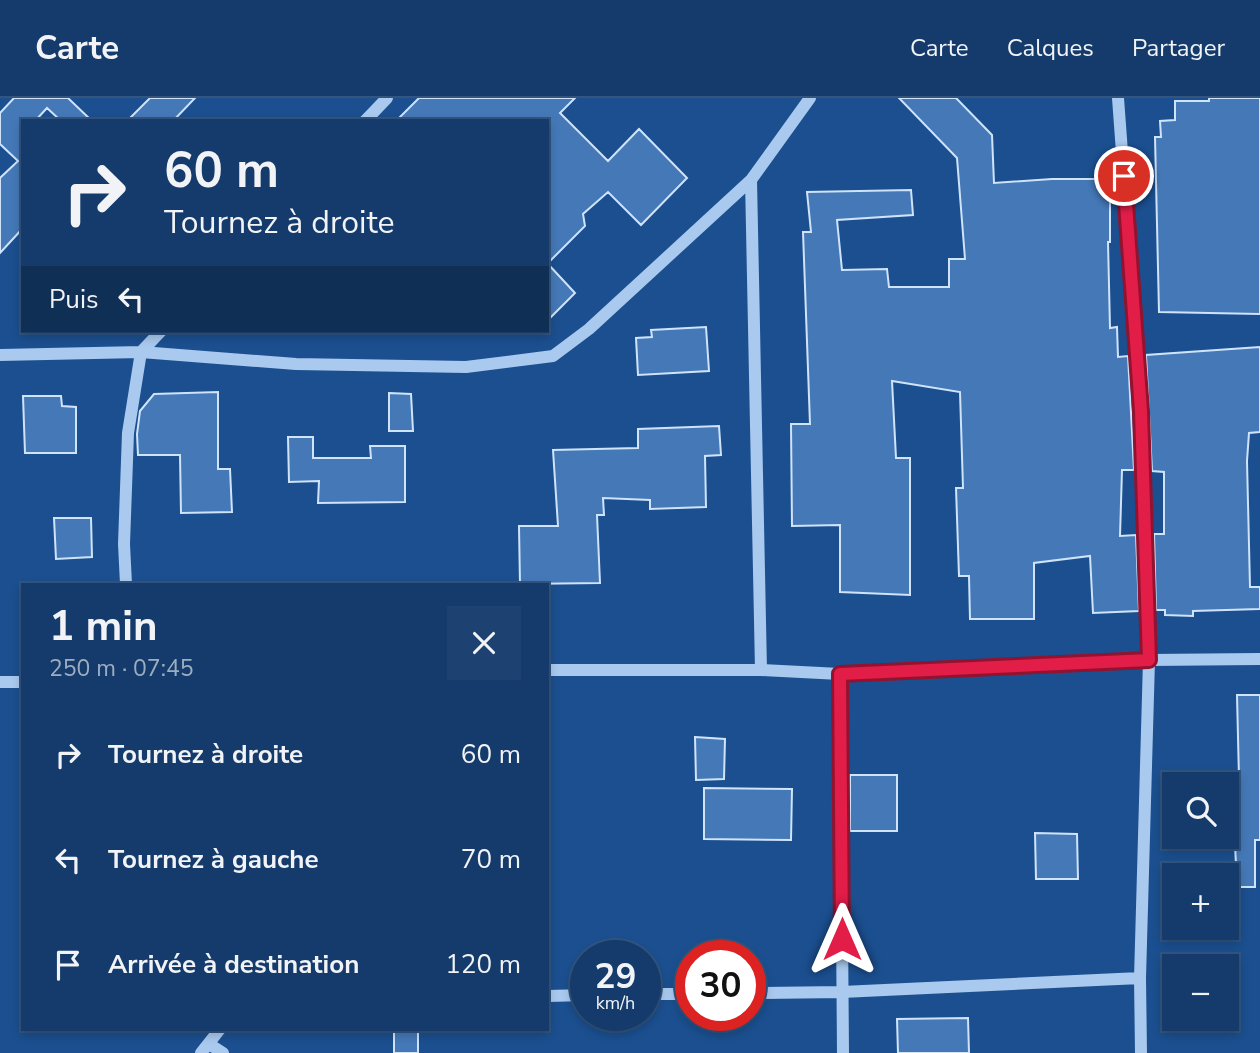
<!DOCTYPE html>
<html lang="fr">
<head>
<meta charset="utf-8">
<style>
  body { margin:0; font-family:"Nunito Sans",sans-serif; background:#1d4271; color:#f1f3f6; height:100vh; display:flex; flex-direction:column; font-size:26px; white-space:nowrap }
  * { box-sizing:border-box; margin:0 }
  p { font-size:23px; color:#9dadc1 }
  .icon { flex:none; width:38px; height:38px; fill:none; stroke:currentColor; stroke-width:2; stroke-linecap:round; stroke-linejoin:round }
  .map { position:relative; flex:1; overflow:hidden }
  .drawer { position:absolute; left:21px; top:485px; width:528px; height:448px; display:flex; flex-direction:column; background:#143b6b; border-radius:0px; box-shadow:0 4px 10px #0003,0 0 0 2px #33557e }
  .drawer>* { flex:none }
  .guide { position:absolute; left:21px; top:21px; width:528px; height:214px; border-radius:0px; box-shadow:0 4px 10px #0003,0 0 0 2px #33557e; background:#143b6b; color:#f1f3f6; overflow:hidden }
  .tools { position:absolute; left:1162px; top:674px; display:grid; gap:14px }
  .tools a { display:grid; place-items:center; width:77px; height:77px; border-radius:0px; background:#143b6b; box-shadow:0 4px 10px #0003,0 0 0 2px #33557e; font-size:35px }
  .speed { position:absolute; left:570px; top:842px; display:flex; gap:14px; font-size:35px; font-weight:700; text-align:center }
  .speed>* { display:grid; place-content:center; width:91px; height:91px; border-radius:50%; background:#143b6b; box-shadow:0 4px 10px #0003,0 0 0 2px #33557e; line-height:1 }
  .speed small { font-size:18px; font-weight:400 }
  .speed .limit { border:10px solid #d22; background:#fff; color:#111 }
  .pin { position:absolute; display:grid; place-items:center; width:60px; height:60px; color:#fff; margin:-30px; border:4px solid #fff; border-radius:50%; box-shadow:0 2px 7px #0007 }
  .me { position:absolute; width:77px; margin:-38px; rotate:0deg; stroke-linejoin:round; filter:drop-shadow(0 0 5px #0008) }
  .turn { display:flex; align-items:center; gap:24px; height:147px; padding:0 28px; font-size:32px }
  .turn .icon { width:91px; height:91px; stroke-width:2.5 }
  .turn b { display:block; font-size:49px; line-height:60px }
  .then { display:flex; align-items:center; height:66px; padding:0 28px; background:#0003; gap:14px; font-size:26px }
  .round { display:grid; place-items:center; flex:none; width:74px; height:74px; border-radius:0px; background:#1d4271 }
  .head { display:flex; align-items:center; justify-content:space-between; height:119px; padding:0 28px }
  h1 { font-size:42px; font-weight:700; line-height:52px }
  ul { padding:0; list-style:none }
  li { display:flex; align-items:center; gap:21px; height:105px; padding:0 28px }
  li div { flex:1 }
  li b { display:block; font-size:26px }
  li em { font-style:normal }
  header { display:flex; align-items:center; gap:42px; box-sizing:border-box; height:98px; padding:0 35px; background:#143b6b; border-bottom:2px solid #33557e }
  header strong { font-size:33px }
  nav { display:flex; gap:38px; margin-inline-start:auto; font-size:24px }
  .map>svg:first-child { display:block }
  .building { fill:#4478b7; stroke:#cfe3fa; stroke-width:2 }
  .lines { fill:none; stroke-linecap:round; stroke-linejoin:round }
  .minor { stroke:#a9c9ee; stroke-width:12 }
  .route-casing { stroke:#92132f; stroke-width:18 }
  .route { stroke:#e11d48; stroke-width:12 }
</style>
</head>
<body>
<header>
<strong>Carte</strong>
<nav><a>Carte</a><a>Calques</a><a>Partager</a></nav>
</header>
<div class="map">
<svg width="1260" height="955" viewBox="0 0 1260 955">
  <rect width="100%" height="100%" fill="#1b4f8f"/>
  <path class="building" d="M14,0H68L92,23H61L47,10L35,23H23V130L0,155V80L18,63L0,46V15Z
    M150,0H195L173,23H127Z
    M419,0H575L560,15L608,63L639,31L687,80L641,127L608,94L583,116L585,128L548,165V23H396Z
    M899,0H956L992,37L994,85L1052,81H1110V144H1108L1110,230L1117,229L1118,259L1128,258L1134,372H1122L1120,438L1136,437L1139,513L1093,515L1090,458L1034,465V521H970L969,478H959L956,390H963L960,294L892,283L896,360H910V497L840,494V427L792,428L791,326H810L803,134H811L807,94L911,92L913,117L837,122L842,172L887,171L889,189H949V161H965L957,60Z
    M1209,0H1260V216L1159,214L1155,39H1161L1160,23L1175,22V3H1209Z
    M548,166L575,195L548,222Z
    M706,229L709,273L638,277L636,240L652,239L651,232Z
    M1260,249V334L1249,335L1247,363L1250,489H1260V511L1193,513V518L1165,517V512H1156L1154,436H1164V374L1152,373L1146,257Z
    M218,294V371H230L232,414L181,415L180,357H138L137,336L140,313L154,296Z
    M389,295L411,296L413,333H389Z
    M23,298H61L62,308L76,309V355H25Z
    M719,328L721,357L705,358L706,409L650,411V402L603,400L604,417H597L600,485L520,486L519,428H558L553,352L638,350V331Z
    M288,339H313V360H371L370,348H405V404L318,405L319,383L289,384Z
    M54,420H91L92,459L56,461Z
    M1237,597H1260V742H1255V789H1237L1235,746L1227,747V681H1239Z
    M695,639L725,641L724,681L696,682Z
    M850,677H897V733H850Z
    M704,690L792,691L791,742L704,741Z
    M1035,735L1077,736L1078,781H1036Z
    M968,920L969,955H898L897,921Z
    M394,931H418V955H394Z"/>
  <g class="lines">
    <path class="minor" d="M1118,0L1141,313L1149,562L1140,880L1141,955
      M365,23L387,0
      M0,257L141,254L296,266L466,269L553,258L589,231L751,82
      M126,486L124,446L128,335L141,254L161,233
      M548,572H761L840,576L1149,562L1260,561
      M761,572L751,82L810,0
      M840,576L843,955
      M0,584H23
      M751,895L842,894L1140,880
      M646,896H691
      M548,898L586,897
      M209,946L223,955
      M201,955L220,931"/>
  </g>
  <g class="lines">
    <g class="route-casing">
      <path id="route" d="M842,841L840,576L1149,562L1141,313L1124,78"/>
    </g>
    <use href="#route" class="route"/>
  </g>
</svg>
<div class="tools">
<a><svg class="icon" aria-label="search" viewBox="0 0 24 24"><circle cx="10" cy="10" r="6"/><path d="M15 15l6 6"/></svg></a>
<a>+</a>
<a>−</a>
</div>
<div class="speed"><div>29<small>km/h</small></div><div class="limit">30</div></div>
<div class="pin" style="left:1124px;top:78px;background:#d93025"><svg class="icon" aria-label="arrive" viewBox="0 0 24 24"><path d="M6 21V4h12l-3 4 3 4H6"/></svg></div>
<svg class="me" style="left:842px;top:841px" viewBox="-20 -20 40 40"><path d="M0-17L14 15 0 8-14 15z" fill="#e11d48" stroke="#fff" stroke-width="4"/></svg>
<div class="guide">
<div class="turn"><svg class="icon" aria-label="right" viewBox="0 0 24 24"><path d="M7 20v-9h11M14 6l5 5-5 5"/></svg><div><b>60 m</b>Tournez à droite</div></div>
<div class="then">Puis<svg class="icon" aria-label="left" viewBox="0 0 24 24"><path d="M17 20v-9H6M10 6l-5 5 5 5"/></svg></div>
</div>
<section class="drawer">
<div class="head"><div><h1>1 min</h1><p>250 m · 07:45</p></div><a class="round"><svg class="icon" aria-label="close" viewBox="0 0 24 24"><path d="M6 6l12 12M18 6L6 18"/></svg></a></div>
<ul>
<li><svg class="icon" aria-label="right" viewBox="0 0 24 24"><path d="M7 20v-9h11M14 6l5 5-5 5"/></svg><div><b>Tournez à droite</b></div><em>60 m</em></li>
<li><svg class="icon" aria-label="left" viewBox="0 0 24 24"><path d="M17 20v-9H6M10 6l-5 5 5 5"/></svg><div><b>Tournez à gauche</b></div><em>70 m</em></li>
<li><svg class="icon" aria-label="arrive" viewBox="0 0 24 24"><path d="M6 21V4h12l-3 4 3 4H6"/></svg><div><b>Arrivée à destination</b></div><em>120 m</em></li>
</ul>
</section>
</div>
</body>
</html>
